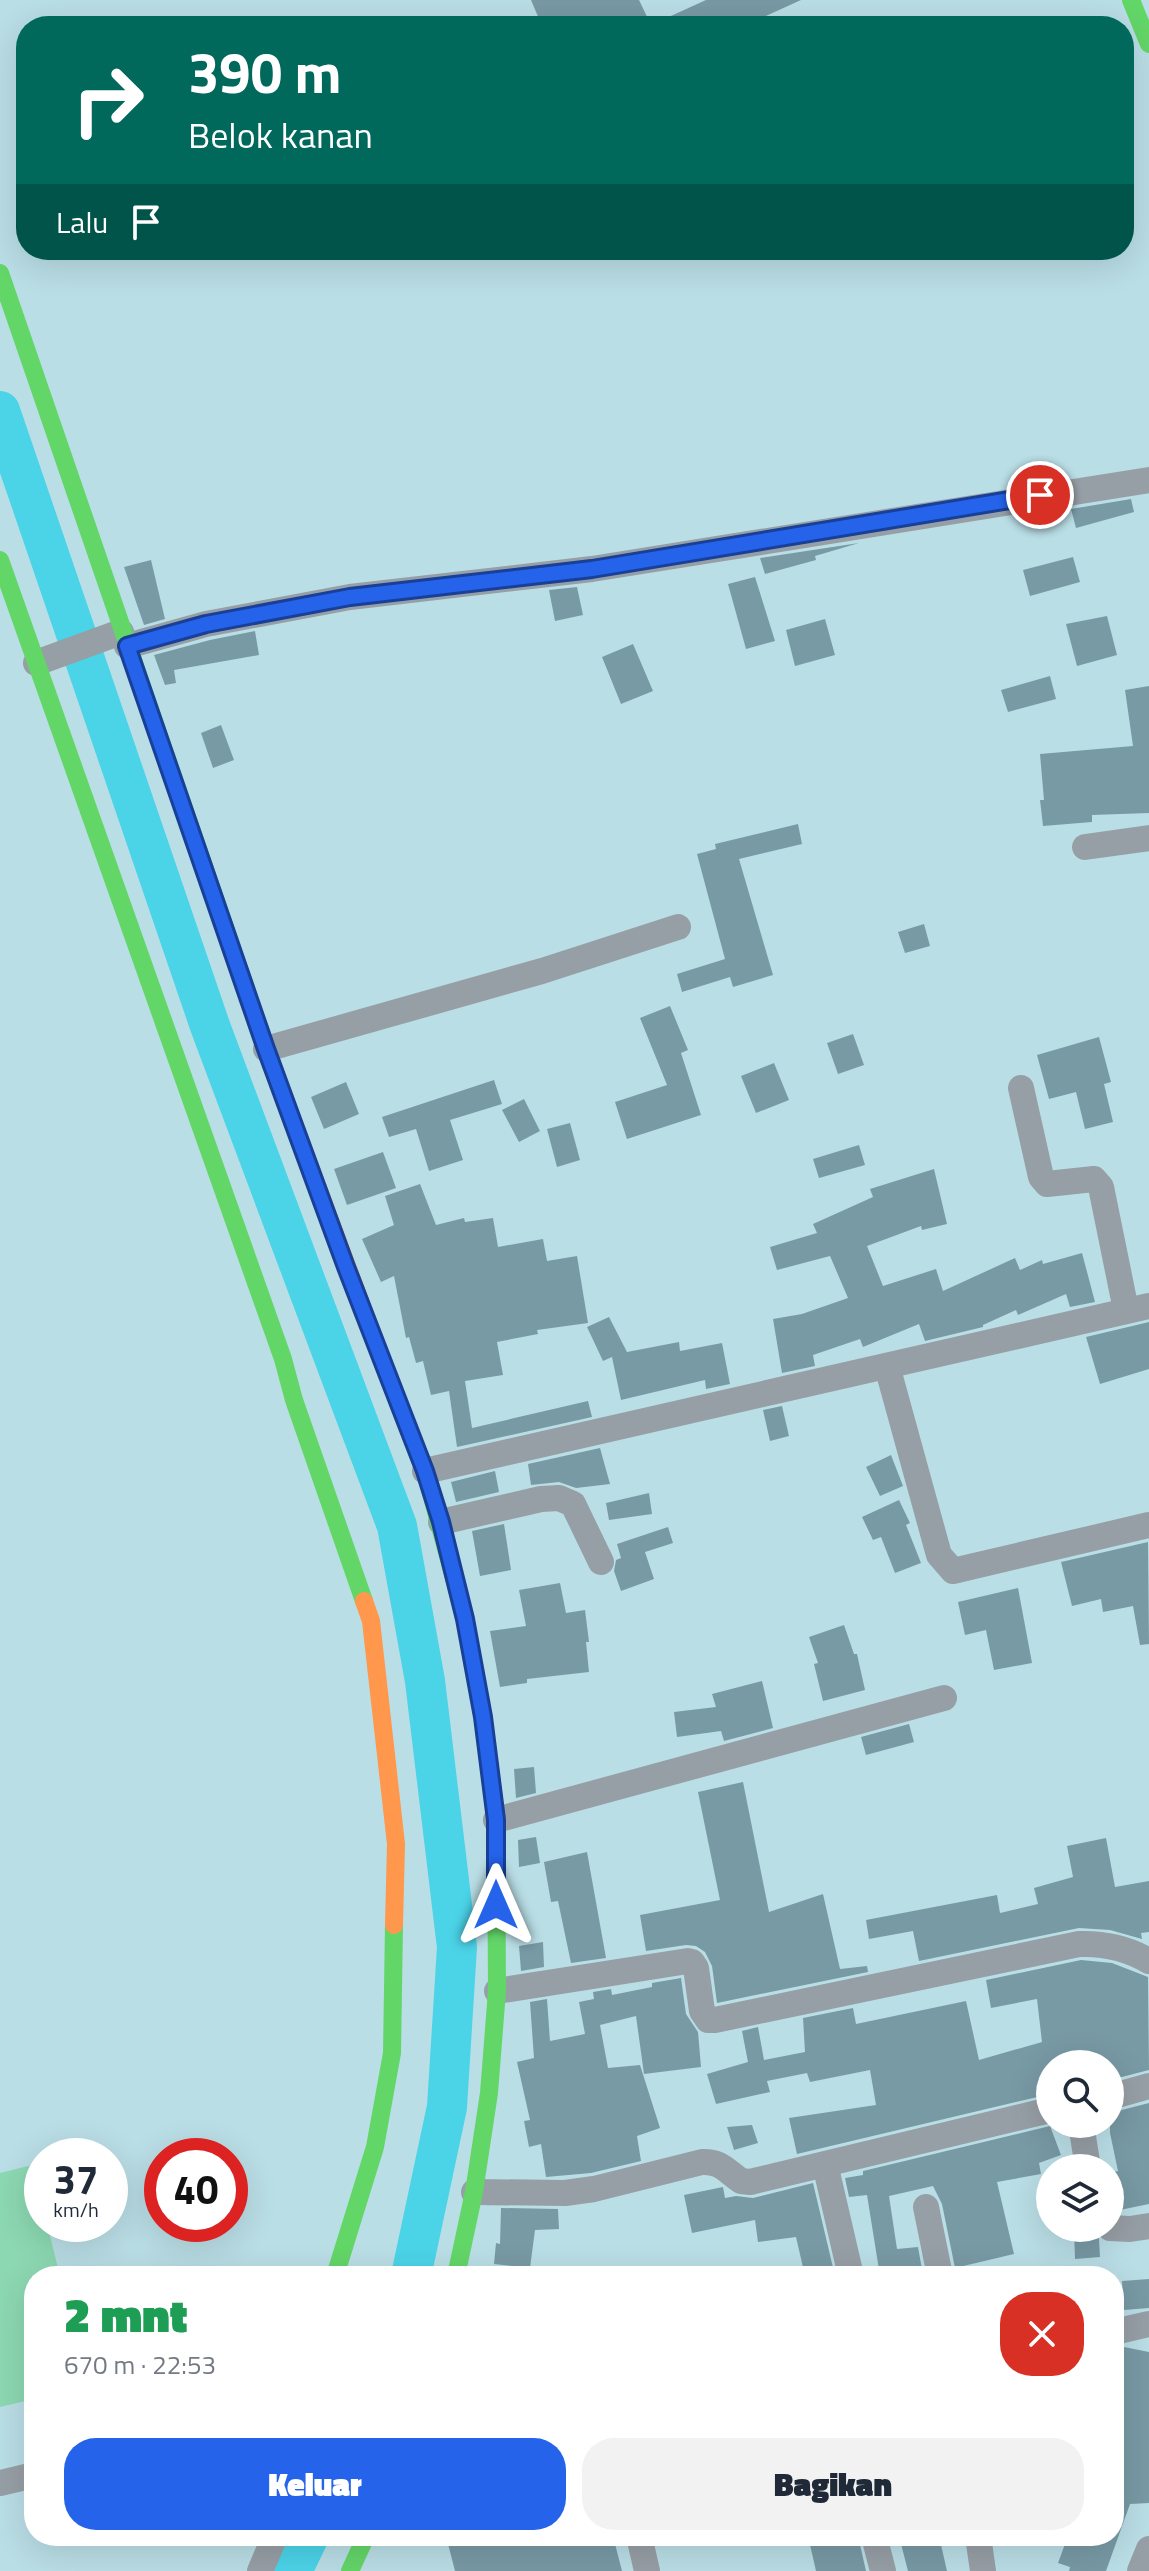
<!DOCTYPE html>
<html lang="id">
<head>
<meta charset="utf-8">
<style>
  body { margin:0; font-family:"Titillium Web",sans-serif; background:#f2f2f3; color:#1f2937; height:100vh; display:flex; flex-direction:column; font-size:30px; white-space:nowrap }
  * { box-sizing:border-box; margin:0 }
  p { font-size:26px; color:#747a83 }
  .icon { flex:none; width:44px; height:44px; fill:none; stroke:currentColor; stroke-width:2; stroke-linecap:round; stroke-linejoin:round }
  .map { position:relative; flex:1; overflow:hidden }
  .details { position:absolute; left:24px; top:2266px; width:1100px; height:280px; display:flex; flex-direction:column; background:#fff; border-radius:32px; box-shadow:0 8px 32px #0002 }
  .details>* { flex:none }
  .banner { position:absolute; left:16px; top:16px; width:1118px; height:244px; border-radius:32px; box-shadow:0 8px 32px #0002; background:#00695c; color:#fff; overflow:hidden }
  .fabs { position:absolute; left:1036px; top:2050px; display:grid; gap:16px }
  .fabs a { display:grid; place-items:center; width:88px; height:88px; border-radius:50%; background:#fff; box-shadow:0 8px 32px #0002; font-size:40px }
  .speed { position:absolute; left:24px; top:2138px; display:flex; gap:16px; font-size:40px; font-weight:700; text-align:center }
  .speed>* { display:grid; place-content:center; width:104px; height:104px; border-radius:50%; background:#fff; box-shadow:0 8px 32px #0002; line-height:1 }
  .speed small { font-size:20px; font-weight:400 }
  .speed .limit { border:12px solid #d22; background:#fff; color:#111 }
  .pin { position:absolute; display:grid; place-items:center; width:68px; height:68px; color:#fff; margin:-34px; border:4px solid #fff; border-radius:50%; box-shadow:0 2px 8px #0007 }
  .me { position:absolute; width:88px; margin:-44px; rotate:0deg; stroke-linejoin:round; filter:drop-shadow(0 0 6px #0008) }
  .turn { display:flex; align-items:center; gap:28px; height:168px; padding:0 40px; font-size:36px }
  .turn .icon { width:104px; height:104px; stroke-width:2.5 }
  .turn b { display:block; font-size:56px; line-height:68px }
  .then { display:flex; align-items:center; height:76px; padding:0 40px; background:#0003; gap:16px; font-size:30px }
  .round { display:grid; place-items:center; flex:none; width:84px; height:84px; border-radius:32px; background:#f2f2f3 }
  .overview { display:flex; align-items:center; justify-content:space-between; height:136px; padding:0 40px }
  h1 { font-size:48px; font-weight:800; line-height:60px; color:#1e9e55 }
  .primary-button { display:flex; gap:16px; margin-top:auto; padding:16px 40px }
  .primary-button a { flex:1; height:92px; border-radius:32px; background:#2563eb; color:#fff; font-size:32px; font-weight:800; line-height:92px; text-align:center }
  .primary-button a+a { background:#f2f2f3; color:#1f2937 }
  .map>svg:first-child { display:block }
  .green { fill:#8cd8b2 }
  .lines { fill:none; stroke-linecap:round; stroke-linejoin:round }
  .river { stroke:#4bd3e8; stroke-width:40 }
  .building { fill:#789aa5 }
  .street { stroke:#979fa6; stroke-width:26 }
  .fast { stroke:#63d668; stroke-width:18 }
  .slow { stroke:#ff974d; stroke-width:18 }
  .route-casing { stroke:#184099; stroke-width:20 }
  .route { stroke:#2563eb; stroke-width:14 }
</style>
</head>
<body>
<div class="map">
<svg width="1149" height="2571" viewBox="0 0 1149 2571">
  <rect width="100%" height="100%" fill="#badee6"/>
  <path class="green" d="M32,2165L42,2205V2224H47L60,2276H34V2399L0,2407V2173Z"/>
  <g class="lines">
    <path class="river" d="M0,411L210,1026L397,1526L425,1681L457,1947L447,2107L411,2276
      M292,2571L309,2536"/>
  </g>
  <path class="building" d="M531,0H639L651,25L706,0H801L744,26H542Z
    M1131,499L1134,512L1076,528L1071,509Z
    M859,543L815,556L816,560L765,574L760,558Z
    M1073,557L1080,582L1030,596L1023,570Z
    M151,560L165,619L144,625L124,567Z
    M755,577L775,641L746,649L728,584Z
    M577,587L583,615L555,621L549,590Z
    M1107,616L1117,655L1077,666L1066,624Z
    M825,619L835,655L795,666L786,630Z
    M255,631L259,655L174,670L176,683L165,685L154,655L210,640Z
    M633,644L653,691L621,704L602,657Z
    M1050,676L1056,699L1008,712L1001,690Z
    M1149,686V813L1092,815V822L1043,826L1040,800H1044L1040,754L1133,746L1125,690Z
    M221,725L234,760L213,768L201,733Z
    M798,824L802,844L739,859L773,975L733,987L730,977L682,992L677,974L725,959L697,854L716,849L715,844Z
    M924,924L930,946L905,953L898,932Z
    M670,1006L688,1050L681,1053L701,1115L627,1139L615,1102L667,1085L640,1018Z
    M853,1034L864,1065L838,1074L827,1043Z
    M1099,1037L1111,1082L1104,1084L1113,1122L1085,1129L1076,1092L1049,1099L1037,1055Z
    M774,1063L789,1100L756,1113L741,1076Z
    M494,1080L502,1104L450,1120L463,1160L429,1171L416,1129L389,1137L382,1117Z
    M346,1082L359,1114L324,1129L311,1097Z
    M524,1099L540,1131L519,1142L502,1110Z
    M570,1123L580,1160L557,1167L547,1129Z
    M859,1145L865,1165L819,1178L813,1159Z
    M383,1152L396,1188L347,1205L334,1169Z
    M934,1169L947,1224L922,1230L921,1226L867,1246L883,1286L936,1269L943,1291L1015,1258L1020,1270L1042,1260L1043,1264L1082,1253L1095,1302L1070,1307L1066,1294L1018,1315L1016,1310L983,1325V1327L925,1341L919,1324L863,1347L860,1339L813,1355L815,1366L782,1373L773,1319L802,1314L848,1298L830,1256L777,1270L770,1247L817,1233L813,1224L873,1197L870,1189Z
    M420,1184L436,1225L464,1218L465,1222L493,1218L498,1247L543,1239L547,1261L577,1256L588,1323L537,1330L538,1334L497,1342L503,1375L465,1381L472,1428L588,1401L592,1417L457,1447L449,1391L431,1395L423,1361L416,1363L409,1337L406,1338L394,1276L381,1282L362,1239L394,1225L385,1196Z
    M609,1317L627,1352L679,1342L680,1351L722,1343L730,1384L706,1389L705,1380L621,1400L612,1357L603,1361L587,1327Z
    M1149,1322V1369L1100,1384L1086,1337Z
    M782,1406L789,1436L770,1441L763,1410Z
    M600,1448L610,1484L576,1488L559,1482L531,1485L528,1464Z
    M891,1455L903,1486L880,1496L866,1467Z
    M495,1471L499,1492L456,1502L451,1482Z
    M649,1493L652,1514L609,1520L606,1503Z
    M899,1500L910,1523L906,1525L921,1563L895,1573L881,1537L873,1540L862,1517Z
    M504,1524L511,1570L480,1576L472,1531Z
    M668,1527L673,1543L645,1552L654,1579L621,1591L614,1571L616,1560L621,1558L617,1544Z
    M1148,1542L1149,1644L1140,1645L1133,1606L1103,1612L1101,1599L1072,1606L1061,1562Z
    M560,1583L566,1613L585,1610L589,1642H586L589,1672L527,1679V1683L500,1687L490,1631L526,1626L519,1590Z
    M1018,1588L1032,1663L994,1670L986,1630L965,1635L958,1602Z
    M844,1625L854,1654H857L865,1690L823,1701L814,1664L818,1663L809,1637Z
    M762,1681L773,1728L724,1741L721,1731L677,1737L674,1712L716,1707L712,1694Z
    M909,1724L914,1742L866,1755L861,1737Z
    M534,1767L536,1793L516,1798L514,1769Z
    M743,1782L769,1912L823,1894L840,1969L867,1966L868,1972L717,2003L712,1966L705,1952L696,1946L686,1945L646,1951L640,1915L720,1900L698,1792Z
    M536,1837L540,1863L519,1867L518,1840Z
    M1106,1838L1115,1887L1149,1881V1932L1141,1933L1142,1939L1110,1930L1079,1928L919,1961L913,1931L869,1939L866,1920L997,1895L1000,1913L1038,1904L1034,1888L1073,1877L1067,1846Z
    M587,1852L606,1958L571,1963L558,1901L551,1902L544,1862Z
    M543,1942L544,1967L521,1971L519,1946Z
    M1081,1960L1112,1963L1148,1977L1149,2070L1110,2080V2064H1050V2094L797,2154L789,2118L876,2105L870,2070L810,2082L807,2073L767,2081L770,2092L716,2104L707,2074L748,2062L742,2031L758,2027L764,2060L805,2052L803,2018L853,2008L856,2024L966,2001L979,2060L1042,2042L1037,1999L991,2008L986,1980Z
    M681,1978L686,2014L698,2032L701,2067L644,2074L636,2016L600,2025L608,2068L640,2065L660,2128L637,2136L641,2161L591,2173L546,2177L541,2144L529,2147L524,2121L530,2120L517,2062L534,2058L530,2002L547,1999L550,2041L585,2034L579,2002L594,1999L593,1992L611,1989L612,1995L652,1987V1983Z
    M1149,2103V2204L1110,2212V2173L1118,2171L1110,2133V2113Z
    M752,2125L758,2143L734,2150L727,2127Z
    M1050,2126L1061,2155L1039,2163L1041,2174L997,2182L1014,2254L955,2268L942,2204L933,2186L889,2196L897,2249L918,2247L923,2275L880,2276L867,2195L849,2197L845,2178L863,2175V2171Z
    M813,2183L835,2276H805L796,2237L758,2242L755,2220L692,2233L684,2195L723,2187L725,2198L736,2196L753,2198Z
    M501,2208L558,2209L559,2229L535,2230L530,2268L494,2264L496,2243L500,2244Z
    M1094,2228L1099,2239L1100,2257L1075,2259L1074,2229Z
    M1149,2279V2308L1124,2310L1122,2281Z
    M1124,2347L1149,2352V2503L1130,2504L1106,2571H1069L1070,2567L1058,2563L1068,2536H1114V2455L1123,2418L1114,2417V2379L1118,2380Z
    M446,2536H613L622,2571H455Z
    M808,2536H858L866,2571H816Z
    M899,2536H939L947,2571H908Z"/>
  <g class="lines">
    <path class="street" d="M127,646L206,624L350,597L592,569L1149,480
      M36,663L121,632
      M1085,847L1149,838
      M266,1049L542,971L678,927
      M1021,1088L1041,1177L1047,1184L1094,1179L1101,1187L1126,1310
      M887,1366L939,1555L953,1571L1149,1525
      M425,1471L1149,1306
      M441,1522L541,1499L559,1498L573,1504L601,1562
      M496,1820L944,1698
      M497,1991L688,1961L692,1962L696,1968L702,2011L708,2020H715L1079,1944C1105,1943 1127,1948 1149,1961
      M1110,2097L1149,2086
      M1081,2124L1088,2168
      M825,2164L851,2276
      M474,2192L565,2193L594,2189L702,2162C721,2161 726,2171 741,2181L750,2182L1050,2110
      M926,2207L940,2276
      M1110,2228L1130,2229L1149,2226
      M1114,2332L1149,2324
      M0,2483L34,2475
      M639,2536L647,2571
      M874,2536L883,2571
      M978,2536L983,2571
      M260,2571L275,2536
      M1140,2571L1149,2549"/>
    <path class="fast" d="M1131,0L1149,44
      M0,273L274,1070
      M0,560L283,1359L294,1400L364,1601
      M385,1368L425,1471L465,1619L483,1717L496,1820L497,1991L489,2093L474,2192L456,2276
      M335,2276L375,2147L392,2053L394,1925
      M350,2571L366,2536"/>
    <path class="slow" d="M274,1070L385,1368
      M364,1601L371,1621L396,1844L394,1925"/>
  </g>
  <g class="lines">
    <g class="route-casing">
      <path id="route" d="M496,1905V1820L483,1717L465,1619L441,1522L425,1471L346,1267L266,1049L127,646L206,624L350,597L592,569L1040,495"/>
    </g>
    <use href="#route" class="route"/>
  </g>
</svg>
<div class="fabs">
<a><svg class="icon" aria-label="search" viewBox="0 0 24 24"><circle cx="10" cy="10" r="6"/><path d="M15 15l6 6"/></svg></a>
<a><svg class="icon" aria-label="layers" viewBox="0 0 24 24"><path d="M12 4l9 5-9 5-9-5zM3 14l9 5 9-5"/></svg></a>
</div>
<div class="speed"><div>37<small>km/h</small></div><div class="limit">40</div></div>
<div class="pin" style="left:1040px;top:495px;background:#d93025"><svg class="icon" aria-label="arrive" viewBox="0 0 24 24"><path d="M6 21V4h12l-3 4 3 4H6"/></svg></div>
<svg class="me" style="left:496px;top:1905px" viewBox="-20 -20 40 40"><path d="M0-17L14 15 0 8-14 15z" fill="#2563eb" stroke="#fff" stroke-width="4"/></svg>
<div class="banner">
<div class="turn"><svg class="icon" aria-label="right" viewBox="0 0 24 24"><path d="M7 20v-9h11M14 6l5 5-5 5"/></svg><div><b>390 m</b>Belok kanan</div></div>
<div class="then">Lalu<svg class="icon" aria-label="arrive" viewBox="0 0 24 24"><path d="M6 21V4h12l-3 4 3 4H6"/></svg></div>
</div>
<section class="details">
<div class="overview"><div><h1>2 mnt</h1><p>670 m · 22:53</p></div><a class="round" style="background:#d93025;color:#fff"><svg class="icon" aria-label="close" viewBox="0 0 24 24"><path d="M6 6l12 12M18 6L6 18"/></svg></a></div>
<div class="primary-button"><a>Keluar</a><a>Bagikan</a></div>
</section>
</div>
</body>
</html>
